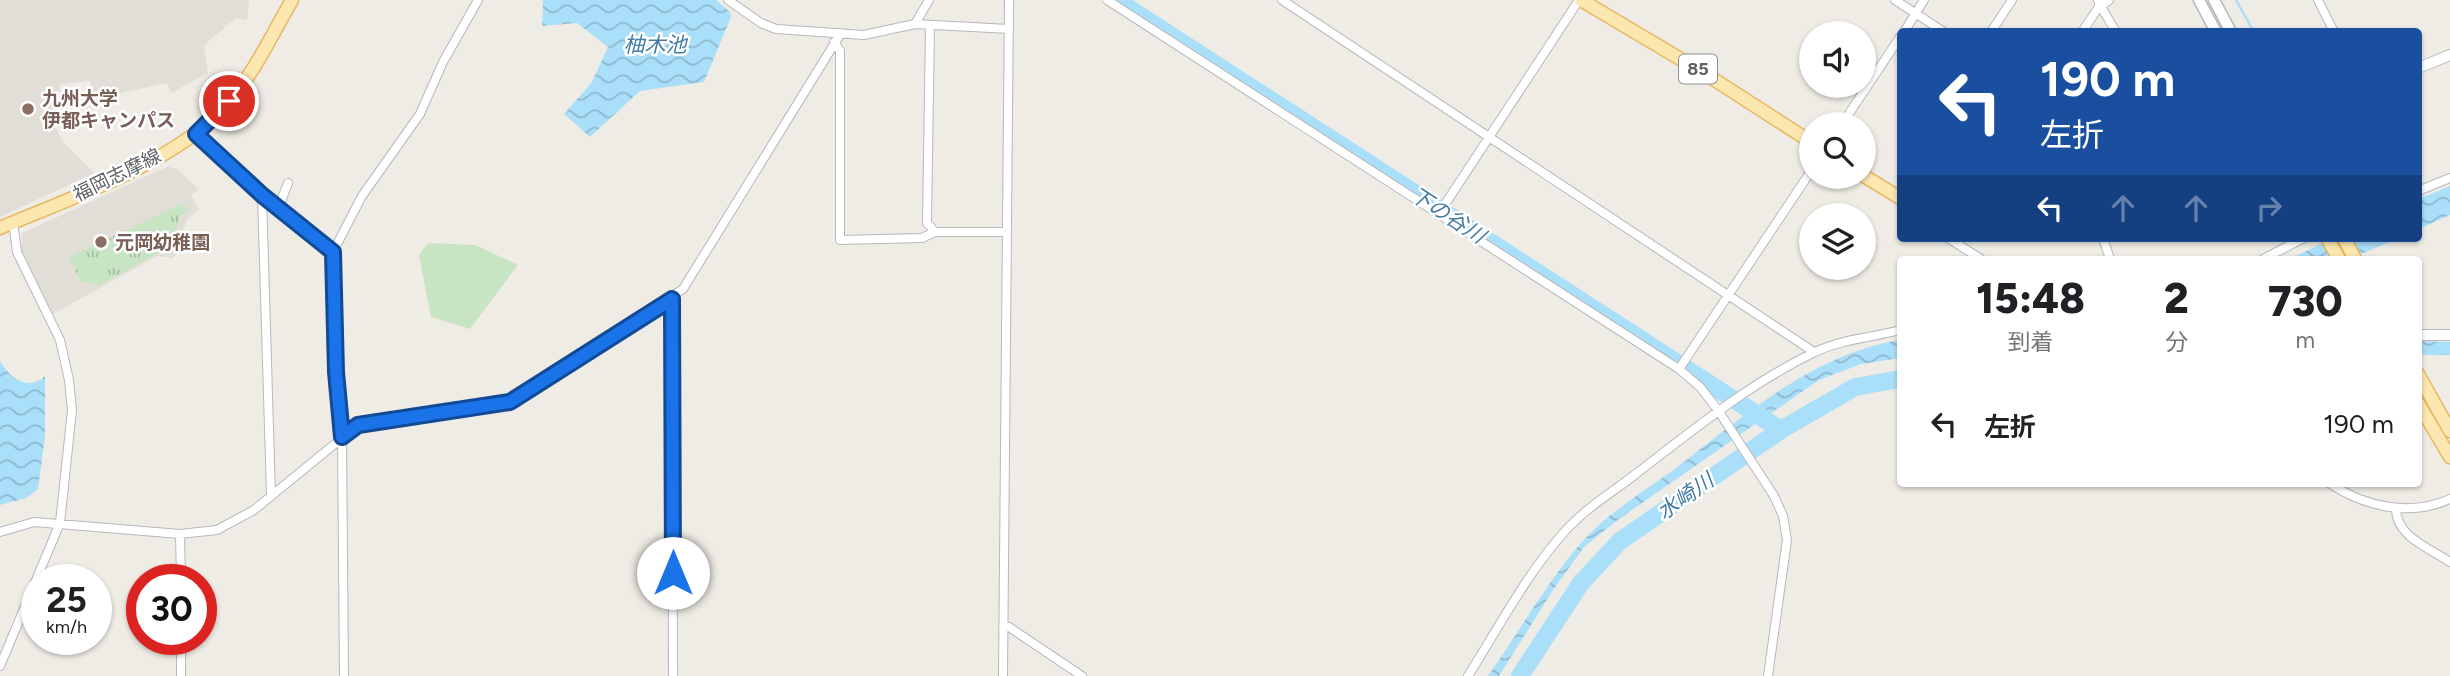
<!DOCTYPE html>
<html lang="ja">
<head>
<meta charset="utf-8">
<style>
  body { margin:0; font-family:Figtree,"Noto Sans JP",sans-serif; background:#f2f2f2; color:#202124; height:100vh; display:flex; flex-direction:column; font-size:26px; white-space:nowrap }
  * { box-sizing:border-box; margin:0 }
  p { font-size:23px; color:#757577 }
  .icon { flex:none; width:38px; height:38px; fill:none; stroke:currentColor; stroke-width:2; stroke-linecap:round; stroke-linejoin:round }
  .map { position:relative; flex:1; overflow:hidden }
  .details { position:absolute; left:1897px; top:256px; width:525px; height:231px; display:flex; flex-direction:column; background:#fff; border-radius:7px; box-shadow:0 2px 5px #0004 }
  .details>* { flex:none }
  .top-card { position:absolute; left:1897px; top:28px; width:525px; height:214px; border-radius:7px; box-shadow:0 2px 5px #0004; background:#1a4fa0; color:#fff; overflow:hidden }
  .buttons { position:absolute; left:1799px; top:21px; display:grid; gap:14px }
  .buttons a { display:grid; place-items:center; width:77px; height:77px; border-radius:50%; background:#fff; box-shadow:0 2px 5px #0004; font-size:35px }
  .speed { position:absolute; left:21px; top:564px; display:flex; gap:14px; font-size:35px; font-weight:700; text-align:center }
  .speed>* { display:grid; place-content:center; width:91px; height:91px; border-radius:50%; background:#fff; box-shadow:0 2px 5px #0004; line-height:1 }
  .speed small { font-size:18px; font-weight:400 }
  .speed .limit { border:10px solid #d22; background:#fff; color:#111 }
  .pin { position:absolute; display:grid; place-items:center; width:60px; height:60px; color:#fff; margin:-30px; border:4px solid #fff; border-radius:50%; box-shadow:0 2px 7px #0007 }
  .me { position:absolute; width:77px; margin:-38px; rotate:0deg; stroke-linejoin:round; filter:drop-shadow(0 0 5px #0008) }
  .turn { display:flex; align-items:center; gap:24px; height:147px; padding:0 28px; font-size:32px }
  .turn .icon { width:91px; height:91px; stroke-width:2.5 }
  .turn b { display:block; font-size:49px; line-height:60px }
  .lanes { display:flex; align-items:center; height:66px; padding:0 28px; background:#0003; justify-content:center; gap:35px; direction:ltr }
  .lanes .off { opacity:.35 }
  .eta { display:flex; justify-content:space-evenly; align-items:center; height:119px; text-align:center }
  .eta b { font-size:42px; font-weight:800; line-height:49px }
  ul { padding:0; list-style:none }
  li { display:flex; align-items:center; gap:21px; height:98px; padding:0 28px }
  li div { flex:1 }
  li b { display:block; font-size:26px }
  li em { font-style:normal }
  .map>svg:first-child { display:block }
  .education { fill:#e1ddd7 }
  .grass { fill:#c7e5c3 }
  .park { fill:url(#park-tufts) }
  .water { fill:url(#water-waves) }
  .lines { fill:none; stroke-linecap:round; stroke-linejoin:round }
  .stream { stroke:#aadffa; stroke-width:2.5 }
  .river { stroke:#aadffa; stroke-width:18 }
  .minor-casing { stroke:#b6b8bb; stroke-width:10 }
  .tertiary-casing { stroke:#b6b8bb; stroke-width:12 }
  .secondary-casing { stroke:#b4b8bc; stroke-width:13 }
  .primary-casing { stroke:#eab763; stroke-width:15 }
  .minor { stroke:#fff; stroke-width:8 }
  .tertiary { stroke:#fff; stroke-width:10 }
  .secondary { stroke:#fff; stroke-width:10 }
  .primary { stroke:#fbe7af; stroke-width:12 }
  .route-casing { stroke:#114b97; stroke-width:18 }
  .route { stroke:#1a73e8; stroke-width:12 }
  .education-dot { fill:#8d6e63; stroke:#fff; stroke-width:2.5 }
  .labels { text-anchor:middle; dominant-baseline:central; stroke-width:5; stroke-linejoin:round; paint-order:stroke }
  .shield { fill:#fff; stroke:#8e9093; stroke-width:2 }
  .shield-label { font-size:18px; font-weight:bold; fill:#5d6165 }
  .education-label { font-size:19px; font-weight:bold; fill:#785e54; stroke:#fff; text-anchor:start }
  .street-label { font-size:19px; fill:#5d6165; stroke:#fff }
  .water-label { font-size:21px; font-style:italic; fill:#447ca3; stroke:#fff }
</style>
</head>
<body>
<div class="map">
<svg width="2450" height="676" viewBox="0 0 2450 676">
  <defs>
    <pattern id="park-tufts" width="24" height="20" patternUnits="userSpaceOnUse" patternTransform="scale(1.75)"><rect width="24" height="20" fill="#c7e5c3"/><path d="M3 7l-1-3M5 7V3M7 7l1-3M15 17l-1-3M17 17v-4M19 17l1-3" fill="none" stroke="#a5bda2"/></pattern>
    <pattern id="water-waves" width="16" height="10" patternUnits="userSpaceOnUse" patternTransform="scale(1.75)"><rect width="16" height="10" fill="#aadffa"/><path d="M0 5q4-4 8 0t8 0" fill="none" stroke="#8eb8ce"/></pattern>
  </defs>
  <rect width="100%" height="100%" fill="#efece5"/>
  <path class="education" d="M0,0H249L247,20L236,18L204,45L208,73L171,93L167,83L116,94L99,107L90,81L60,84L56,118L53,123L64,143L94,173L0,217Z
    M169,166L172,169L176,168L199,190L191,194L199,210L186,220L177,253L173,258L157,256L53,314L22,251V233Z"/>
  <path class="grass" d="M428,243L475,245L518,265L470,329L431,317L419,255Z"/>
  <path class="park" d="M184,203L188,212L180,216L174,238L163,236L158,253L99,285L80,281L69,257Z"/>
  <path class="water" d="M543,0H716L730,12L731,17L704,82L640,91L590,137L564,114L592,82L608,47L577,23L542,26Z
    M2450,186V215L2419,229V199Z
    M2333,238H2399L2350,259H2290Z
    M1900,340V358L1861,364L1819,380L1619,519L1584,547L1553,590L1499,676H1488C1519,632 1545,585 1580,544C1607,513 1643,492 1676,468C1744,416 1813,354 1900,340Z
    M2419,341L2450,342V355H2419Z
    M0,361C10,378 28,392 45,376V436L38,489L26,498L0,505Z"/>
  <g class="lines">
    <path class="stream" d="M2236,0L2254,32"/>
    <path class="river" d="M1116,0L1781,430
      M1520,676L1581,583L1620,541L1781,430L1855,387L1900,379"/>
    <g class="minor-casing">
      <path id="minor" d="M728,0L761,23L776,29L864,35L915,24L929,0
        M1107,0L1679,369L1700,387L1718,410L1774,496L1783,516L1787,540L1768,676
        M1282,0L1814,352
        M1895,0L1944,32
        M2318,0L2334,32
        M2100,5L2116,32
        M915,24L1009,29
        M930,26L927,223L935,232
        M1904,32L1924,0
        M1991,32L2012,0
        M2082,32L2100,5L2098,0
        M834,42L840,51V240L922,238L935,232H1006
        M1842,124L1900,37
        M196,134L262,195L333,252
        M2418,191L2450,178
        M262,195L271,495
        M278,209L288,183
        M1438,215L1579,0
        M1948,238L1981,259
        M2103,238L2110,259
        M2263,259L2304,238
        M672,299L673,676
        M1679,369L1811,171
        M2329,483C2365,507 2410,517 2450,499
        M2396,509C2396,536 2429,548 2450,562
        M0,532L34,522L180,534L217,530L254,510L358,425L510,402L683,289L841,33
        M180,534L181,579
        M1003,626L1009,627L1082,676
        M181,639V676
        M0,666L60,523L72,410L69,380L60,340L17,252L13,222
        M344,676L342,437L336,372L333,252L362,196L420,114L443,62L478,0
        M1003,676L1009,0
        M1468,676C1499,627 1527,573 1566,530C1587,507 1613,492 1637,473C1693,430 1749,384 1813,353C1841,339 1871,338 1900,330"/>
    </g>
    <g class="tertiary-casing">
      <path id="tertiary" d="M2100,5L2108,0
        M2418,68L2450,55
        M2418,335H2450"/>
    </g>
    <g class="secondary-casing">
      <path id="secondary" d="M2199,0L2216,32
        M2214,0L2231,32"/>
    </g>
    <g class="primary-casing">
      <path id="primary" d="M1581,0L1704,73L1811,142
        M1864,176L1900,198
        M0,228C68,199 168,165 220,112C251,80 270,38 292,0
        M2327,238L2339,259
        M2344,238L2355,259
        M2418,374L2450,431
        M2418,403L2450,457"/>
    </g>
    <use href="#minor" class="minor"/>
    <use href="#tertiary" class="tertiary"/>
    <use href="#secondary" class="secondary"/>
    <use href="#primary" class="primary"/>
  </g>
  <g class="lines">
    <g class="route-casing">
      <path id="route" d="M229,101L196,134L262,195L333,252L336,372L342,437L358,425L510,402L672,299L673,573"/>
    </g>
    <use href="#route" class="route"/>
  </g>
  <g class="education-dot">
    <circle cx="28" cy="109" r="7"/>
    <circle cx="101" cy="242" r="7"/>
  </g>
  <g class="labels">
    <rect class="shield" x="1679" y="54.5" width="38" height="29" rx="5"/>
    <g class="shield-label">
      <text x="1698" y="69">85</text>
    </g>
    <g class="education-label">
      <text x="42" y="98">九州大学<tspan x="42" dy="22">伊都キャンパス</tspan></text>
      <text x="115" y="242">元岡幼稚園</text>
    </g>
    <g class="street-label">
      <text transform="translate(117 175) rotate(-26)">福岡志摩線</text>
    </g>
    <g class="water-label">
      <text x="655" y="44">柚木池</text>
      <text transform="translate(1448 215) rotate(33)">下の谷川</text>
      <text transform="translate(1685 496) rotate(-35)">水崎川</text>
    </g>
  </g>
</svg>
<div class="buttons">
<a><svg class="icon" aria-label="sound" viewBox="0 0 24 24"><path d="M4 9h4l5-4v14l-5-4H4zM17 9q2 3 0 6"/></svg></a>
<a><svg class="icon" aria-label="search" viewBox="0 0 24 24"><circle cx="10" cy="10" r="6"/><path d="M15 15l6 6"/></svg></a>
<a><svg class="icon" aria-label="layers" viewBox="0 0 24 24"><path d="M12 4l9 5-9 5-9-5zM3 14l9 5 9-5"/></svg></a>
</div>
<div class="speed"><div>25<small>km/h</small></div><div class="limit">30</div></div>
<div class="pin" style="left:229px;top:101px;background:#d93025"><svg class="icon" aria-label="arrive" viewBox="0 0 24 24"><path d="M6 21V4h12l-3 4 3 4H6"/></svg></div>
<svg class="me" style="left:673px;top:573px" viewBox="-20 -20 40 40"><circle r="19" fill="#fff"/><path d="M0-13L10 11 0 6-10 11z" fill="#1a73e8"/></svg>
<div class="top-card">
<div class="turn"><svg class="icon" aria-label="left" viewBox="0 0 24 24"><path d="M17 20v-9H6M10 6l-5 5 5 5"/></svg><div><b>190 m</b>左折</div></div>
<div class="lanes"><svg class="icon" aria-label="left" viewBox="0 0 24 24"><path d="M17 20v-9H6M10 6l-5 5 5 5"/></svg><svg class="icon off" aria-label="ahead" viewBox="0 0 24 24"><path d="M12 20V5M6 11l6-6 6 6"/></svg><svg class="icon off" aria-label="ahead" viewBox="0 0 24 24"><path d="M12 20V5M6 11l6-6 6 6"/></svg><svg class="icon off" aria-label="right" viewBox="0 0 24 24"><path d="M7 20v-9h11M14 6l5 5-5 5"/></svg></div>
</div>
<section class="details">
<div class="eta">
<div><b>15:48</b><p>到着</p></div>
<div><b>2</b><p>分</p></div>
<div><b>730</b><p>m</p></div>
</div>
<ul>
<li><svg class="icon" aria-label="left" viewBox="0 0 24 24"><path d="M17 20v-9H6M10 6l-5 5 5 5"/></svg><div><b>左折</b></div><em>190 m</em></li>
</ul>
</section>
</div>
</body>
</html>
